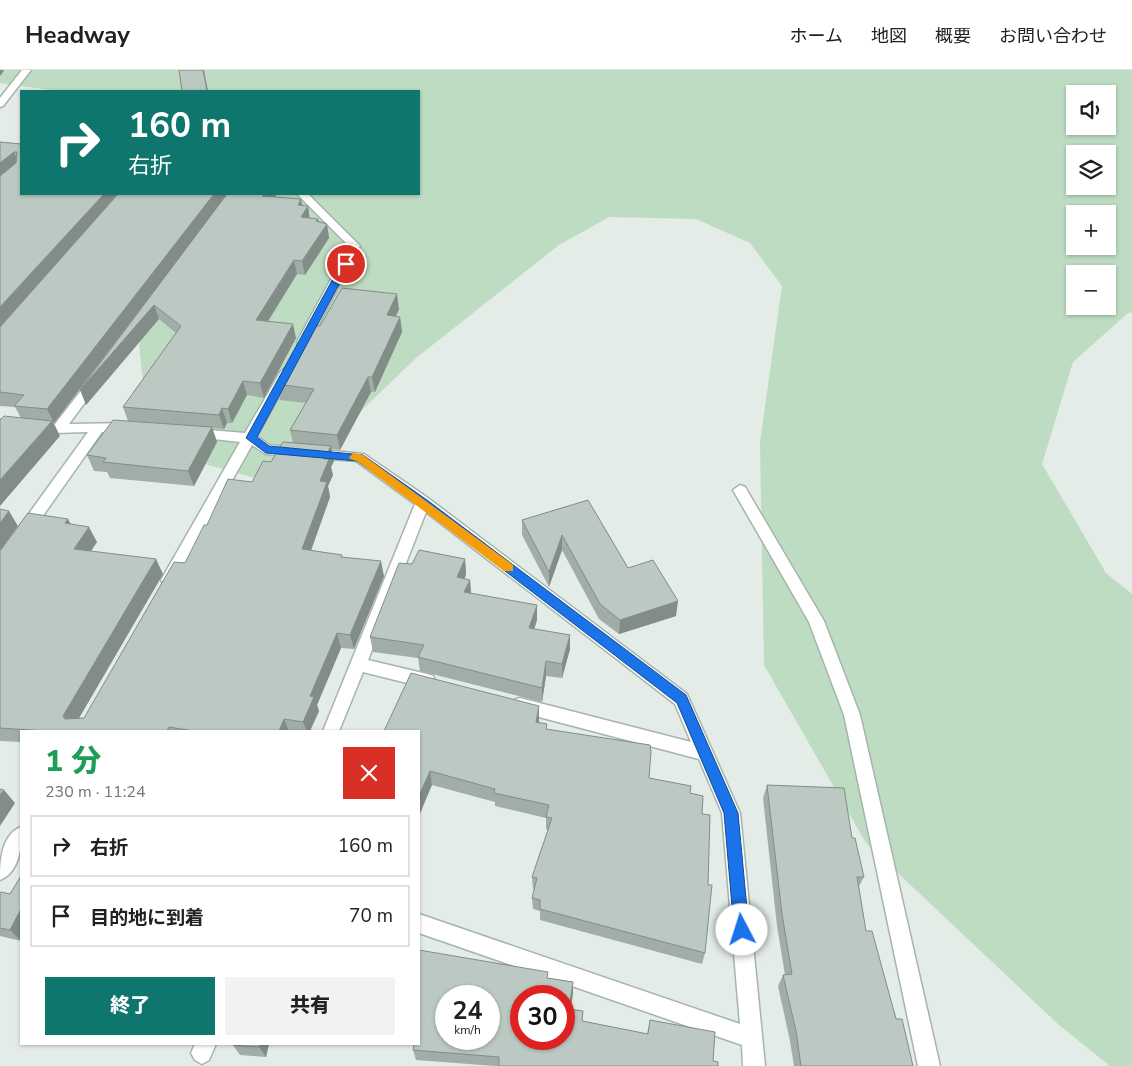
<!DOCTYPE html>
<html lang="ja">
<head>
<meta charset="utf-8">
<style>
  body { margin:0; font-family:"Nunito Sans","Noto Sans JP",sans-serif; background:#f2f2f2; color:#202124; height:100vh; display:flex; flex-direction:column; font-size:19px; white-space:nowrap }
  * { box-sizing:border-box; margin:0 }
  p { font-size:16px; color:#757577 }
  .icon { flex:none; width:28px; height:28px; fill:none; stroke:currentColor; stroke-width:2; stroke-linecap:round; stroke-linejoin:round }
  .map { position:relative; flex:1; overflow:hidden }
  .drawer { position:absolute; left:20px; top:660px; width:400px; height:315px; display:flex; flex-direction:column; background:#fff; border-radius:0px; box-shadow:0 1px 4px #0004 }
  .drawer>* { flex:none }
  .banner { position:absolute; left:20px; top:20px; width:400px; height:105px; border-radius:0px; box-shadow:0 1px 4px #0004; background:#0f766e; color:#fff; overflow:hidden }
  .controls { position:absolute; left:1066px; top:15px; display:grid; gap:10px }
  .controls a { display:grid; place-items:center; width:50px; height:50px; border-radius:0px; background:#fff; box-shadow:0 1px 4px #0004; font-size:25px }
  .speed { position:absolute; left:435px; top:915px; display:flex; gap:10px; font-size:25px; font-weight:700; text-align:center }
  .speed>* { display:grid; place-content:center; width:65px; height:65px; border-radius:50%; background:#fff; box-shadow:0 1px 4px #0004; line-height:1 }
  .speed small { font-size:12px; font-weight:400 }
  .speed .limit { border:8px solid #d22; background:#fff; color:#111 }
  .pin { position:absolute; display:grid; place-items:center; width:42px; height:42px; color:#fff; margin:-21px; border:2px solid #fff; border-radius:50%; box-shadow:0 1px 5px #0007 }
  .me { position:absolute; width:55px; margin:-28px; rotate:355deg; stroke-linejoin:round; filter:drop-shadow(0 0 4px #0008) }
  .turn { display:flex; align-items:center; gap:18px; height:105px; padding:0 25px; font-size:22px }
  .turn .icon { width:65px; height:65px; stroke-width:2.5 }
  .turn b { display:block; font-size:35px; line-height:42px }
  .round { display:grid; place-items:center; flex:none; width:52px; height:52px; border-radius:0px; background:#f2f2f2 }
  .summary { display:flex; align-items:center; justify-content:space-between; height:85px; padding:0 25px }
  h1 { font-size:30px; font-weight:800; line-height:38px; color:#1e9e55 }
  .button { display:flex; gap:10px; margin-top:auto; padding:10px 25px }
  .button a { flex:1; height:58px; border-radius:0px; background:#0f766e; color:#fff; font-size:20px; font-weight:800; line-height:58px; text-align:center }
  .button a+a { background:#f2f2f2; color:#202124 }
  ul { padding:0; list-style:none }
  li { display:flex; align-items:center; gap:15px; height:62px; margin:0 10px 8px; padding:0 15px; border:2px solid #e0e0e0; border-radius:0px }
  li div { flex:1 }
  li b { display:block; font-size:19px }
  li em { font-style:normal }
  header { display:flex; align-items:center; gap:30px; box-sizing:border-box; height:70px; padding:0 25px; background:#fff; border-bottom:1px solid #e0e0e0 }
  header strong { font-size:24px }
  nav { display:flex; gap:28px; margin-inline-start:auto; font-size:18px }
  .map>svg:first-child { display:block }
  .green { fill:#bddcc2; fill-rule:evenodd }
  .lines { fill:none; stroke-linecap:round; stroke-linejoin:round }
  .street-casing { stroke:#a6b4ad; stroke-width:3 }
  .street { fill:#fff; fill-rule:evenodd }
  .wall { fill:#a1ada7 }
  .shaded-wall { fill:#838d88 }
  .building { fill:#bbc9c2; stroke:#838d88; fill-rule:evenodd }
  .route { fill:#1a73e8; stroke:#114b97 }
  .slow { fill:#f59e0b }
</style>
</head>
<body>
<header>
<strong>Headway</strong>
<nav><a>ホーム</a><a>地図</a><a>概要</a><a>お問い合わせ</a></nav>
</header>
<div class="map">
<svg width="1132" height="996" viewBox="0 0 1132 996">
  <rect width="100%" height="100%" fill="#e3ece7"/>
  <path class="green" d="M0,0H1132V242L1128,243L1073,292L1042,394L1106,503L1132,524V996H1110L1059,955L866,773L764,595L760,372L782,216L750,173L696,149L609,147L559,175L416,288L309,391L255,408L151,379L139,276L186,124H419V21H58L0,13ZM1075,24H1108V56H1075ZM1075,84H1108V116H1075ZM1075,144H1108V176H1075ZM1075,204H1108V236H1075Z"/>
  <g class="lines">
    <g class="street-casing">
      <path id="street" d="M22,0H31L3,36L0,37V28Z
        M297,124H308L360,176L309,272L303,276L297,272L349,176Z
        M287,297L293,301L257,366L269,375L364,384L428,428L687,624L740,743L765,996H743L742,975L419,863V844L740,954L722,743L699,689L520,642L514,640L512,635L514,630L520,628L691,672L675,634L426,442L368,590L427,604L433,606L435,611L433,616L427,618L363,602L339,661H323L415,434L356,391L266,384L252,375L174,514H164L161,510L240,372L196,367L189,363L196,359L245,363L281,301Z
        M94,308L100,312L69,354L128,353L135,357L128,361L102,362L30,464H20L18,460L20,456L88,362L54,363L0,358V350L55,354L90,309Z
        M740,415L745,417L824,551L860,645L940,996H918L844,645L809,552L733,420Z
        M21,757C22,775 20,802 0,810C0,792 1,765 21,757Z
        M195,974H216L209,990L202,994L195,990L191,983Z"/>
    </g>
    <use href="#street" class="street"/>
  </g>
  <path class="wall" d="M0,72L21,74V124L274,127L302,135L310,148L327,154L329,168L305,205L297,204L268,252L296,268L264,328L247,325L232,353H227L224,359L212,358L217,372L194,416L110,408L107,402L94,401L87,385L128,351L123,337L176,263L159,249L86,335L163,209L54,353L60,366L21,348L15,337L0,336Z
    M399,239L396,246L400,247L402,262L375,322H371L340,380L331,379L334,391L331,397L333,405L328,416L330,427L311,481L343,487L384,506L354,579L341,578L317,635L319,641L310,661H21V672L0,671V481L71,454L97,472L91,481L163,504L79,648H84L185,493L207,455L252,412L271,392L293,373L290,360L306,333L280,330L276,314L320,256Z
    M588,430L628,498L676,546L619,564L599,549L562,480L549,517L522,465V450Z
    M465,489L466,504L465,509L470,510L471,523L537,550L534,559L570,579L562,608L546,606L542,632L420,601L418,588L373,582L370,567L412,494Z
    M539,636V653L547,654V659L649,708L690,723L702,744L705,883L702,894L540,850V841L533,839L532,828L535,819H533L532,807L548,760L546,759V748L495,736V732L432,715L419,661Z
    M767,715L852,768L864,807L859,816L866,861L913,996H794L790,971L778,916L783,905H785L777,856L763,728Z
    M21,806V871L0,866V823L10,824Z
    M548,908L573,912V923L571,939L583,951L647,964L650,950L713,991L718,996H495L416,990L413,980L414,974H411H419Z
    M269,974L266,987L240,985L233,975Z"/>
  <path class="shaded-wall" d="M0,0H3L4,1L0,6Z
    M203,0H204L208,21H207Z
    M14,82L20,96L0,112V93Z
    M104,124H122L0,259V237Z
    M214,124H228L54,353L47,339Z
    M264,124H277L266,140L262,126Z
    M301,129L304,142L308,136L310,150L304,161L298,135Z
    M318,149L321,163L327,154L329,168L305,205L302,191L316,151Z
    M294,190L297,204L259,265L256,250Z
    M397,224L399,239L389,261L387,245Z
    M154,235L159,249L86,335L80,320Z
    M400,247L402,262L375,322L372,307Z
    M293,254L296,268L264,328L260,313Z
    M368,307L371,322L340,380L337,365Z
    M243,311L247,325L232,353L228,339Z
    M222,338L227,353L224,359L219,345Z
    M52,351L60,366L0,436V410Z
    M212,357L217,372L194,416L188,401Z
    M331,376L334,391L331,397L333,405L328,416L330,427L306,494L302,479L320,411L324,389Z
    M9,441L18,456L0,481V453Z
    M68,449L76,464L65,453Z
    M89,457L97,472L82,494L74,479Z
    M562,465V480L549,517V502Z
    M156,489L163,504L72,660L63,646Z
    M465,489L466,504L459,522L457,507Z
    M381,491L384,506L354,579L350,565Z
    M470,510L471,525L464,522Z
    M678,531L676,546L619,564L620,550Z
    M537,535V550L530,572L529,558Z
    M337,563L341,578L317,635L319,641L310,661H307L303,652L310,626Z
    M570,565V579L562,608V594Z
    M546,591V606L542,632V618Z
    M539,636V650L537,666L536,652Z
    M284,649L289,661H279Z
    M430,701L432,715L419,746V726Z
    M4,720L15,733L0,756V725Z
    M21,839V871L10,860Z
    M573,912V923L569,949V939Z
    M260,974H269L266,987L259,977Z"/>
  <path class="building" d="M179,0H203L207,21H182Z
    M0,72L21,74V124H104L0,237V106L16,93L17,82H14L0,93Z
    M118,124H214L47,339L14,336L24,325L0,322V257Z
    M227,124H264L262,126L301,129L298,135L308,136L301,147L318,149L316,151L327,154L302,191L294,190L256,250L293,254L260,313L243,311L228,339L222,338L219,345L123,337L181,256L154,235L80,320Z
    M342,218L397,224L387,245L400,247L372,307H368L337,365L290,360L314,319L276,314L309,255L320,256Z
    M4,346L52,351L0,410V350Z
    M113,350L212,357L188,401L103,392L106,388L87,385Z
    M283,372L331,376L324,389H329L320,411L327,412L302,479L342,485L341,487L381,491L350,565L337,563L310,626L314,627L303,652L284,649L279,661H193L169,657L167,661H46L0,658V481L28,443L68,449L65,453L89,457L74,479L156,489L63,646L65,649L84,648L174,492L185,493L204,455H207L228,409L252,412L263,391L271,392Z
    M588,430L628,498L653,490L678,531L620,550L600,534L562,465L549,502L522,450Z
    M0,439L9,441L0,453Z
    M419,480L465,489L457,507L470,510L464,522L537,535L529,558L570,565L562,594L546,591L542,618L418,587L424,575L370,567L399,493L412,494Z
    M411,603L539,636L536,652L547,654L546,659L650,675L651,682L649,708L691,716L690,723L703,726L702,744L710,745L708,815H712L705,883L540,839V830L532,828L537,808L532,807L552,748L546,747L549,735L494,723L495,719L430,701L419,726V661H384Z
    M767,715L844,718L852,768H855L864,807H857L866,861H872L896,949H902L913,996H801L796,961L783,905L792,904L782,844Z
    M0,719L4,720L0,725Z
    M21,806V839L10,860L0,858V823L1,822L10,824Z
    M419,880L548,902L547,908L573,912L569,939L583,941L582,951L648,964L650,950L715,962L713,991L718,992V996H499V987L413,980L414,974H419ZM446,926H489V969H446ZM521,926H564V969H521Z
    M233,974H260L259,977L233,975Z"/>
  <path class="route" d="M346,191L350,194L257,367L269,376L363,385L427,430L686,625L738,743L749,860L747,865L742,867L736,865L734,860L724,743L677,633L419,435L357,391L266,383L246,368L341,194Z"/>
  <path class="slow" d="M354,383L363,385L513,495V501H504L357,391L350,389L349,387Z"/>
</svg>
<div class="controls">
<a><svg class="icon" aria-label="sound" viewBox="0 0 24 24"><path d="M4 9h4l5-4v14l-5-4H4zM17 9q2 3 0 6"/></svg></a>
<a><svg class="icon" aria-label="layers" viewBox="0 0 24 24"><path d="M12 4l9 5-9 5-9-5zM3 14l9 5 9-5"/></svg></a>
<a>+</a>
<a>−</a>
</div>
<div class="speed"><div>24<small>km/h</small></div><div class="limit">30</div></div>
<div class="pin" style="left:346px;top:194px;background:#d93025"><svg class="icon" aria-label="arrive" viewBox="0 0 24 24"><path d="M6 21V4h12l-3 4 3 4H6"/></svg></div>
<svg class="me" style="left:742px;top:860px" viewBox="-20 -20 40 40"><circle r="19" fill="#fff"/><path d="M0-13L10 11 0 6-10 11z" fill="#1a73e8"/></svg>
<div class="banner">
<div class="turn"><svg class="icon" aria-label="right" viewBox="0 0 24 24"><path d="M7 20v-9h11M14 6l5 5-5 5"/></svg><div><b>160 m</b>右折</div></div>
</div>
<section class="drawer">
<div class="summary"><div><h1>1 分</h1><p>230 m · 11:24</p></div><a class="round" style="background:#d93025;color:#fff"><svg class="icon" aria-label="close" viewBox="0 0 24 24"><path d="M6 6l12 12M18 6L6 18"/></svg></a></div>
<ul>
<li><svg class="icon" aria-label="right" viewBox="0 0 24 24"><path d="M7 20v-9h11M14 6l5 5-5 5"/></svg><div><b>右折</b></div><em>160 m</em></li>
<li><svg class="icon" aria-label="arrive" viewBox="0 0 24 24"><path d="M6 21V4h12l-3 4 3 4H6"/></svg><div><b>目的地に到着</b></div><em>70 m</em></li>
</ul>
<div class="button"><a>終了</a><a>共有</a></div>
</section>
</div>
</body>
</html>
